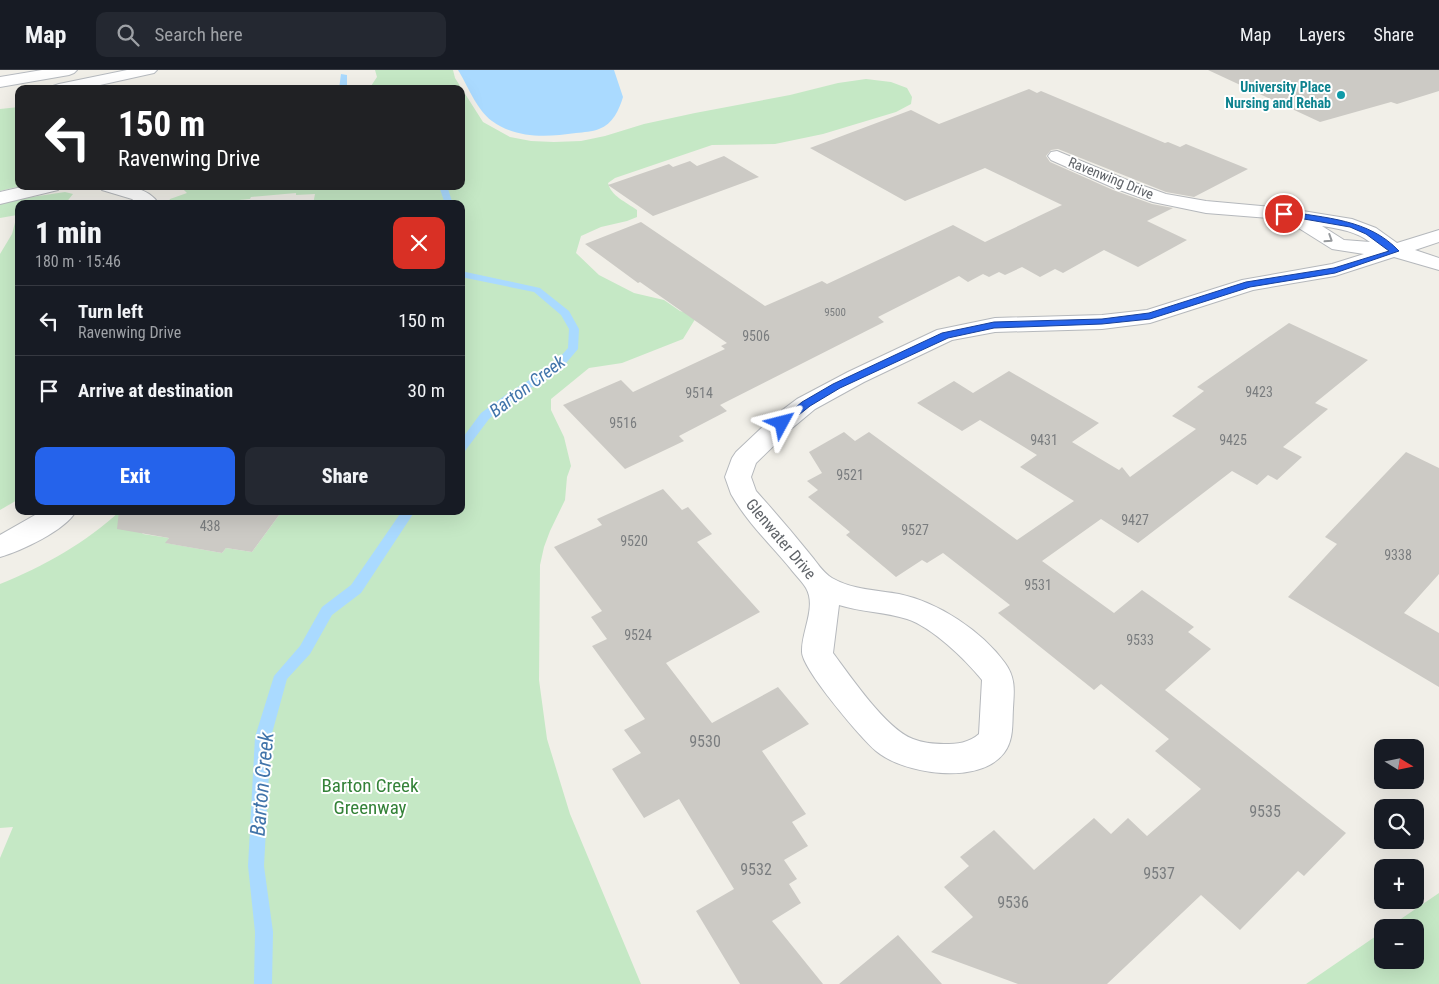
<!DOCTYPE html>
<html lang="en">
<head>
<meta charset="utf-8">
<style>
  body { margin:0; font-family:"Roboto Condensed",sans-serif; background:#242831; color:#f1f3f6; height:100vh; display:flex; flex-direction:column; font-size:19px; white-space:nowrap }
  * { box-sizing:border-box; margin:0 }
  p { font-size:16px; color:#9ea1a6 }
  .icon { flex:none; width:28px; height:28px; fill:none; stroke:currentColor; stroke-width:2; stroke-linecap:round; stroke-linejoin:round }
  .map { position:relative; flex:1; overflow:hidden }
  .side { position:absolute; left:15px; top:130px; width:450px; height:315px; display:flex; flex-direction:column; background:#171b24; border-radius:10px; box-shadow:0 5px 20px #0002 }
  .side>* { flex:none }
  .hud { position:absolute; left:15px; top:15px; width:450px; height:105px; border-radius:10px; box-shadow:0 5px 20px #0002; background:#202124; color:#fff; overflow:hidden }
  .needle { width:32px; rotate:100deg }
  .buttons { position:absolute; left:1374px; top:669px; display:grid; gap:10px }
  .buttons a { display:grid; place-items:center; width:50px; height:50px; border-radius:10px; background:#171b24; box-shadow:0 5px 20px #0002; font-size:25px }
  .pin { position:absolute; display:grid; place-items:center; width:42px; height:42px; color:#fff; margin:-21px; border:2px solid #fff; border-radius:50%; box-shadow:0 1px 5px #0007 }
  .me { position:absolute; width:55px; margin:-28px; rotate:52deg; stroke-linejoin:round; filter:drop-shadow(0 0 4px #0008) }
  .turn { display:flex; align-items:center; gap:18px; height:105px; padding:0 20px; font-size:22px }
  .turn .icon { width:65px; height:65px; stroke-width:2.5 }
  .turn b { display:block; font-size:35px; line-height:42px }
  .round { display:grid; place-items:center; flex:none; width:52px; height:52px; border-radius:10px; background:#242831 }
  .headline { display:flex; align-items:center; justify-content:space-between; height:85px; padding:0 20px }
  h1 { font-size:30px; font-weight:800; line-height:38px }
  .primary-button { display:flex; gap:10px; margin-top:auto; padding:10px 20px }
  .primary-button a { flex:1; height:58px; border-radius:10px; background:#2563eb; color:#fff; font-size:20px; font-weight:800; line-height:58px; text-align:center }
  .primary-button a+a { background:#242831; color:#f1f3f6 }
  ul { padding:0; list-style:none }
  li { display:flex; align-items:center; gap:15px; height:70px; padding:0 20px; border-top:1px solid #363941 }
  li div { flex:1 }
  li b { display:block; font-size:19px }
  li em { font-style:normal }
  header { display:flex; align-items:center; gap:30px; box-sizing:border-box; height:70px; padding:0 25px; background:#171b24; border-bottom:1px solid #363941 }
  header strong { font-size:24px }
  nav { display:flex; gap:28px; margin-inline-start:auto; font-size:18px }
  .search { width:350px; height:45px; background:#242831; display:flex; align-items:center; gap:12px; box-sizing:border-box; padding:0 18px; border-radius:10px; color:#9ea1a6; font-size:19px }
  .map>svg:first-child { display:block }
  .green { fill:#c5e8c5 }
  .water { fill:#aadaff }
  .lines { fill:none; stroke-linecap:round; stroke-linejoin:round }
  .stream { fill:#aadaff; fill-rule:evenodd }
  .building { fill:#cccac5 }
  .street-casing { stroke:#b5b8bc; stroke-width:2 }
  .secondary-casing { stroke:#b6babf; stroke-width:2 }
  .street { fill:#fff; fill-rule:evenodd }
  .secondary { fill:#fff; fill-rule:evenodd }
  .oneway { stroke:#979a9d }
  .route { fill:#2563eb; stroke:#184099 }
  .culture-dot { fill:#0f9aa8; stroke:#fff; stroke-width:2 }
  .labels { text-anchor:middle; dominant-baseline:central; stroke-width:4; stroke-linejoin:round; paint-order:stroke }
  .far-number-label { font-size:11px; fill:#7a7d7f }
  .far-culture-label { font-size:14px; font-weight:bold; fill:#0d838f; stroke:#fff; text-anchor:end }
  .far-street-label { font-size:14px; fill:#5f6368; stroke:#fff }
  .number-label { font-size:14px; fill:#7a7d7f }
  .street-label { font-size:16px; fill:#5f6368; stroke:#fff }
  .near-number-label { font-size:16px; fill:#7a7d7f }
  .water-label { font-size:18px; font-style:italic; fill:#4174aa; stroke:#fff }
  .near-park-label { font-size:19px; fill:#348238; stroke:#fff }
  .near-water-label { font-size:21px; font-style:italic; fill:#4174aa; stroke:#fff }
</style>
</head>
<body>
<header>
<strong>Map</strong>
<div class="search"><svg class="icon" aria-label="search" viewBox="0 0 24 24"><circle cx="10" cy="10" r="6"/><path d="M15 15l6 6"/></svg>Search here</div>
<nav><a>Map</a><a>Layers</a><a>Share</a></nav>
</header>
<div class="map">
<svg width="1439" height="914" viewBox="0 0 1439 914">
  <rect width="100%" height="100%" fill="#f1efe8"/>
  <path class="green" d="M375,0H453L455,8L483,52L510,67L531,71L554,72L581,71L605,66L644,54L695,43L790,25L838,13L866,9L891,12L907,18L912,27L911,34L896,42L823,64L775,74L712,75L615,108L608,113C611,126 626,132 637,140V147L627,151L601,157L581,166L576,183L599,205L634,223L664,230L680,241L697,246L683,269L622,293L589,298L551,329V340L564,367L571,396L567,407L565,430L550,461L544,477L540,495L539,610L547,669L570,744L641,914H0V788L13,757L0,758V514C43,497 87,472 120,441L143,464L169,468L166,473L222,483L226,478L252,482L282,441H461V134H313L315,124L296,125V123L251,127L250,129L228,131L227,134H167L170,129L187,123L180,116H461V19H369L377,7Z
    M19,37V116H21L0,121V39Z
    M65,122L73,124L65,134H19V429L0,440V184L12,164L17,145L0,148V134L25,128Z
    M1439,823V914H1306L1382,862V890H1415V858L1389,857Z"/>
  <path class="water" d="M458,0H614L623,27C619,40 613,54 599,59C592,62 584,62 576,63C547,67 517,69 492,51C476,39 468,16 458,0Z"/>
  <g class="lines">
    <path class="stream" d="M341,4L347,5V19H339Z
      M439,116H447L453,134H445Z
      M461,201L540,218L569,241L579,259L578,279L561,299L515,328L489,349L465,381L461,382V370L481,343L507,324L553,295L568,278L569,259L561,245L534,222L461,207Z
      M402,441H415L361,523L332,545L310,584L287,609L271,667L264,796L273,862L272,914H254L255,862L248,796L255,667L274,606L300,576L322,537L351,515Z"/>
  </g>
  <path class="building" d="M1208,0H1439V21L1397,34L1391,32L1320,52Z
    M1029,19L1037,23L1041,21L1165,73L1168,72L1180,77L1186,74L1248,99L1194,127L1166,122L1058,79L1051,80L1046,86L1050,92L1113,120L1152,134L1173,138L1147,151L1187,170L1138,197L1104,180L1063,203L1055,199L1040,207L1022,197L1005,205L999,202L989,207L983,204L968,212L959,206L878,247L884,252L720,335L727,341L679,366L684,371L625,399L563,335L621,310L633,322L725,279L721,276L727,273L640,212L638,213L585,174L641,152L765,236L822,211L827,214L953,155L985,172L1062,135L985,98L905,131L810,78L911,40L939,54Z
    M724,86L759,107L653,146L608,115L669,94L673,97L690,91L697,96Z
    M1289,253L1368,290L1315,333L1328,339L1283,377L1302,387L1277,410L1268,405L1257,415L1232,401L1138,473L1101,449L1042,491L1114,543L1142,520L1194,557L1188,562L1211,579L1165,620L1346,763L1304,806L1298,801L1240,860L1201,825L1107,914H1018L931,882L973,847L944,817L969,796L960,787L994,760L1034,800L1094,748L1111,764L1128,748L1147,766L1201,719L1155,681L1169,669L1101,614L1094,620L998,543L1010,535L943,483L927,493L922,490L896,507L846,465L850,462L808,427L818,420L807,411L822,403L809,382L844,362L855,371L869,362L1017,470L1074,431L1020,397L1037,385L980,350L962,361L917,333L954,311L973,323L1009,301L1099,353L1072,372L1119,400L1122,397L1130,407L1196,359L1172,346L1204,321L1197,317Z
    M1406,382L1439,398V504L1404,543L1439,563V617L1288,527L1337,474L1325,467Z
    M663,419L682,440L688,437L712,464L697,472L760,542L666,593L712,653L778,617L809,654L762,681L806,744L792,752L808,776L784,790L797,809L789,814L801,833L772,851L823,914H740L696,841L734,819L679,729L644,748L612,699L641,683L624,660L645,649L592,576L607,569L591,547L602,541L554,477L602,455L597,449Z
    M119,441H282L252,482L226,478L222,483L165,473L169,468L117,459Z
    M898,865L942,914H839Z"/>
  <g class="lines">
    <g class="street-casing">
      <path id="street" d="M1057,81L1127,110L1166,124L1206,131L1284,138L1352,149L1376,158L1397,173L1439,160V172L1415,180L1439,188V200L1394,187L1335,206L1253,220L1150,253L1102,259L995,262L952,270L864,312L815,339L791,359L756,393L751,407L756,421C774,441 792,462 809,483C816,491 823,503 832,508C853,520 876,520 899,524C938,532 982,561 1005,593C1016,608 1014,621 1013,638C1012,654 1014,670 1004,683C979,716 903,704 876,681C861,668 802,599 802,582C801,562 817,537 806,518C802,511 795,505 790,498C770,474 746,451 731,424L725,407L732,388L736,382L773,347L797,329L848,302L937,260L995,248L1102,245L1147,240L1242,210L1332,194L1364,184L1332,179L1297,157L1280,149L1206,143L1153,132L1114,118L1051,90L1048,86L1051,82ZM1322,156C1340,159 1355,161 1370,172L1344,170ZM839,535C861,542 885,542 907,549C932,557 966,590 982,610L979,664C969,673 957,674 944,674C934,674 923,673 913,669C886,659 851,607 833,583Z
        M26,116H60L58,120L0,134V122Z
        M100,116C121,116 146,114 159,134H138L132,129L102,120Z
        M42,441H76C66,460 21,481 0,487V465Z"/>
    </g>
    <g class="secondary-casing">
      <path id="secondary" d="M42,0H77L74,3L69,5L0,17V7Z
        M127,0H157L154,3L82,19H51L53,16L59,14Z"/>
    </g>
    <use href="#street" class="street"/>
    <use href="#secondary" class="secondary"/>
  </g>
  <defs><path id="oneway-chevron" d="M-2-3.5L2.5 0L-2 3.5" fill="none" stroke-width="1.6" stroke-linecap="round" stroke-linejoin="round" transform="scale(1.25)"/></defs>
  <use class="oneway" href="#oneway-chevron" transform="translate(1329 169) rotate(33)"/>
  <path class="route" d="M1284,141C1325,148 1369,149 1399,181L1335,203L1250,217L1150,249L1102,254L994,258L948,268L840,318L810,336L785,356H778L777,353L802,332L833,314L942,263L994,252L1102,249L1149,243L1246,212L1334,198L1389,181L1366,164L1350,157L1281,145V142Z"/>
  <circle class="culture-dot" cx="1341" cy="25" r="5"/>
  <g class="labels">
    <g class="far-number-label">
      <text x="835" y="242">9500</text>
    </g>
    <g class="far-culture-label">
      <text x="1331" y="17">University Place<tspan x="1331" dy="16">Nursing and Rehab</tspan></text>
    </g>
    <g class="far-street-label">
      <text transform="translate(1111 108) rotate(22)">Ravenwing Drive</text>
    </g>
    <g class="number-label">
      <text x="756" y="266">9506</text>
      <text x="1259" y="322">9423</text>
      <text x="699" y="323">9514</text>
      <text x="623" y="353">9516</text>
      <text x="1044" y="370">9431</text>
      <text x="1233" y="370">9425</text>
      <text x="850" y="405">9521</text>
      <text x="1135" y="450">9427</text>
      <text x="210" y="456">438</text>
      <text x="915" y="460">9527</text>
      <text x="634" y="471">9520</text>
      <text x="1398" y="485">9338</text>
      <text x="1038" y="515">9531</text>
      <text x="638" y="565">9524</text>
      <text x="1140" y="570">9533</text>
    </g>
    <g class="street-label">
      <text transform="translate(781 469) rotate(50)">Glenwater Drive</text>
    </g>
    <g class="near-number-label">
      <text x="705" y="671">9530</text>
      <text x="1265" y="741">9535</text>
      <text x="756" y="799">9532</text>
      <text x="1159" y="803">9537</text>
      <text x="1013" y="832">9536</text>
    </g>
    <g class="water-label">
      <text transform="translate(527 316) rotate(-37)">Barton Creek</text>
    </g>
    <g class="near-park-label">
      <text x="370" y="715">Barton Creek<tspan x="370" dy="22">Greenway</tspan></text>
    </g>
    <g class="near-water-label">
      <text transform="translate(262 714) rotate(-85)">Barton Creek</text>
    </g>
  </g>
</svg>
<div class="buttons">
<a><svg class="needle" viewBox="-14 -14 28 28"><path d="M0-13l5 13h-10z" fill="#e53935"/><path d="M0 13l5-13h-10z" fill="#9ea1a6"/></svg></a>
<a><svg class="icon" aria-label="search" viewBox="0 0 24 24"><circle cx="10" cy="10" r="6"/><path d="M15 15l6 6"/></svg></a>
<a>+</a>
<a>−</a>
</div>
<div class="pin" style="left:1284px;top:144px;background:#d93025"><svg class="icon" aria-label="arrive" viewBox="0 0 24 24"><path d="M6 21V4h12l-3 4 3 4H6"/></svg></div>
<svg class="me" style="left:782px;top:353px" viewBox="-20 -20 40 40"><path d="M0-17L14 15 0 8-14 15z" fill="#2563eb" stroke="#fff" stroke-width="4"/></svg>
<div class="hud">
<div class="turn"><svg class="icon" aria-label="left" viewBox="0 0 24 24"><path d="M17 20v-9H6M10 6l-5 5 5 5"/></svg><div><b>150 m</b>Ravenwing Drive</div></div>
</div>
<section class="side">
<div class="headline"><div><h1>1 min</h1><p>180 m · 15:46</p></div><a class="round" style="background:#d93025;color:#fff"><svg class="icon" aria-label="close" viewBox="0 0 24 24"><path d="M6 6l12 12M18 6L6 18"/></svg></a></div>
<ul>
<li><svg class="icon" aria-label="left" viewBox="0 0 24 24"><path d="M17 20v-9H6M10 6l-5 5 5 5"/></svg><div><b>Turn left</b><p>Ravenwing Drive</p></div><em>150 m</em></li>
<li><svg class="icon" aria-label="arrive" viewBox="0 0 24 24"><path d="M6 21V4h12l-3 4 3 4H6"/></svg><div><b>Arrive at destination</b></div><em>30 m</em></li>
</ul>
<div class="primary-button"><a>Exit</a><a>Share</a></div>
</section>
</div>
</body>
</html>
